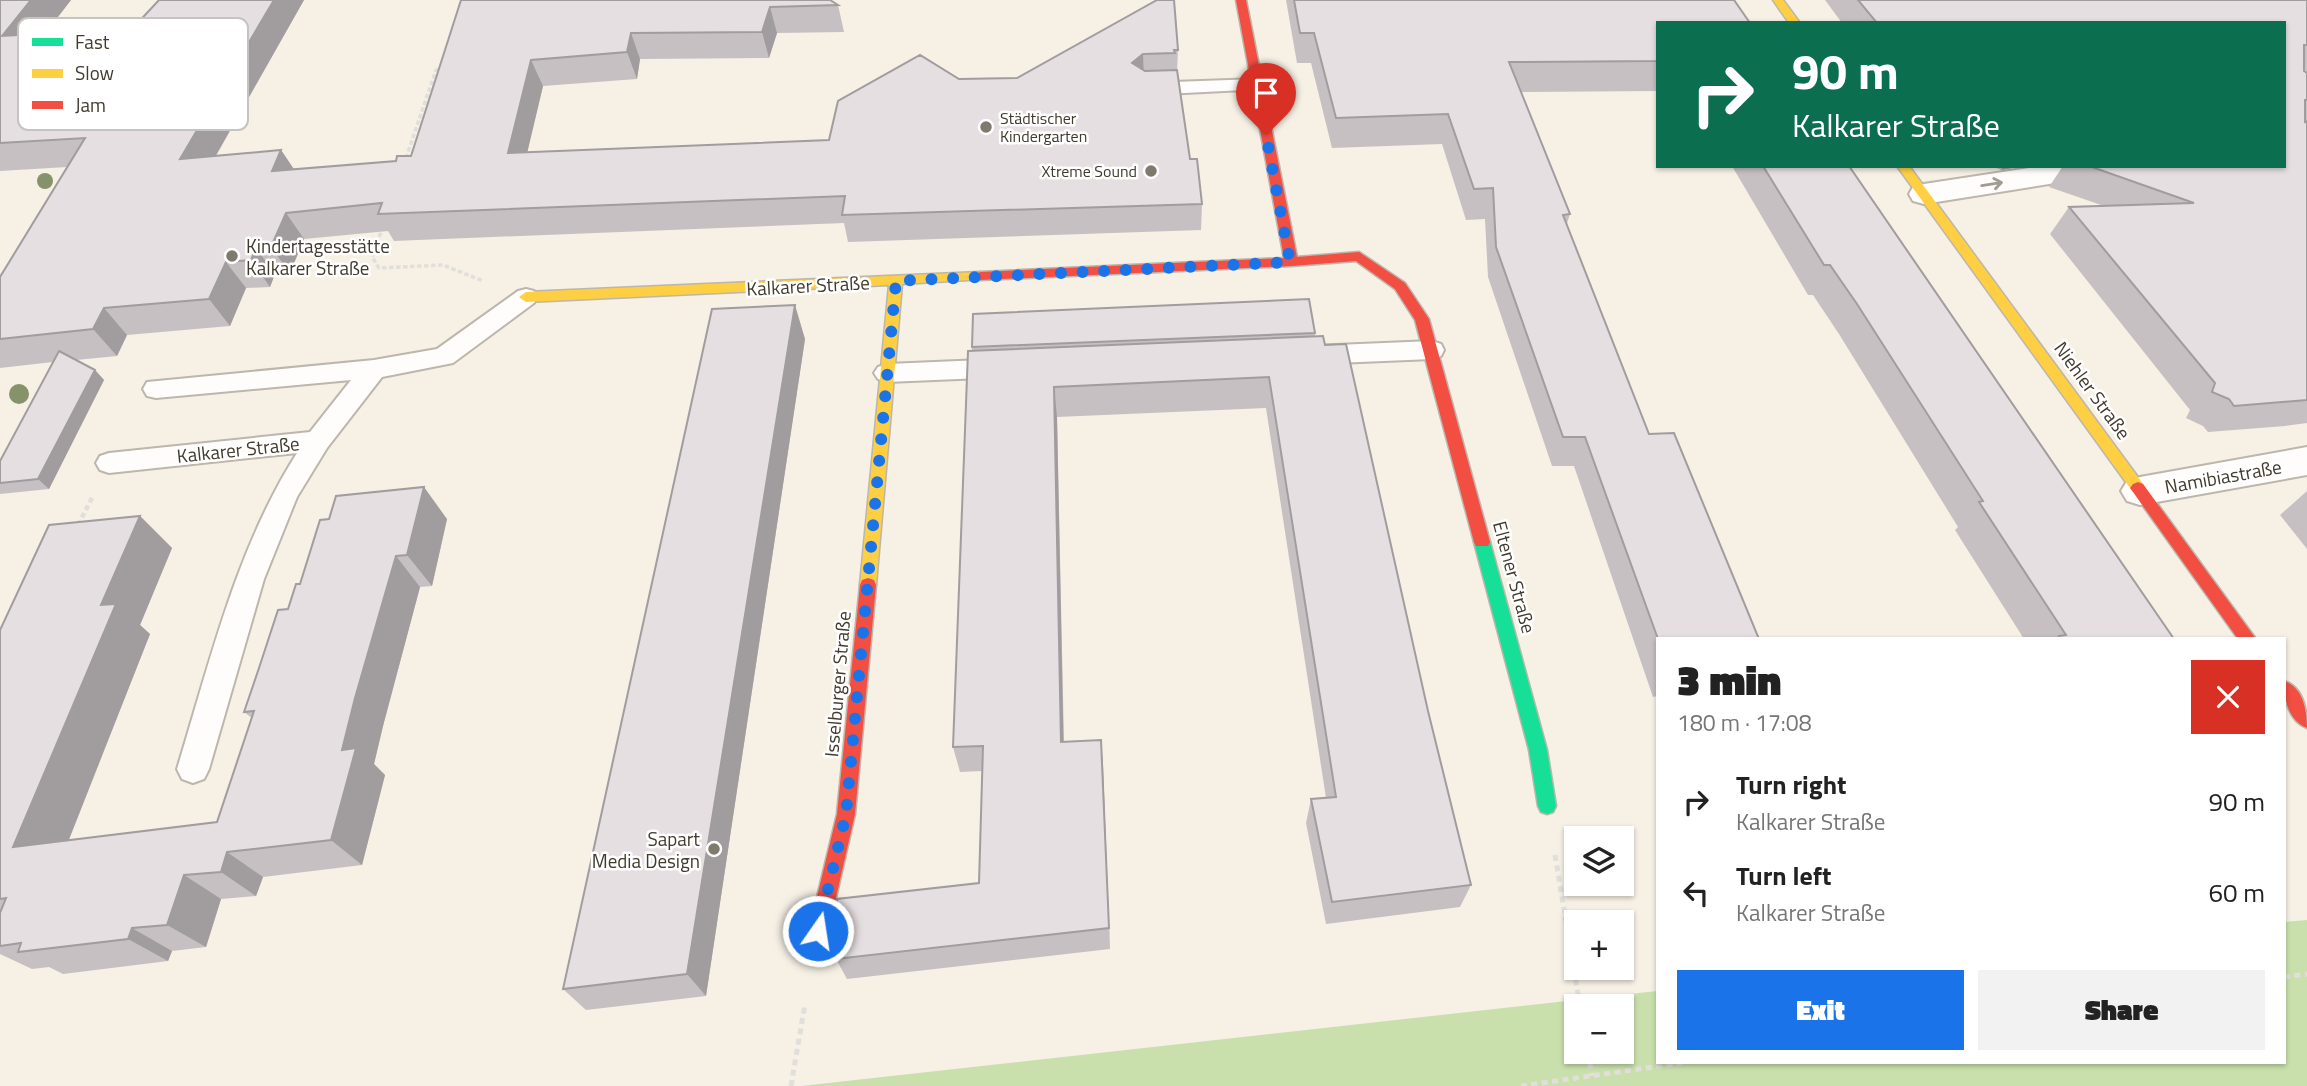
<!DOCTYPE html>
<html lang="en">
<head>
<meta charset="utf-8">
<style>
  body { margin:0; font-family:"Titillium Web",sans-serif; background:#f2f2f2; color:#222; height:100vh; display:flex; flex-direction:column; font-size:26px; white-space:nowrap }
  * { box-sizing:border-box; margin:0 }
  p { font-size:23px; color:#767676 }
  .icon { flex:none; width:38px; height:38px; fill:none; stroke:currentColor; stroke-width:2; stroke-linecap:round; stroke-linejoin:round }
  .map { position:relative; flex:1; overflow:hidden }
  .side { position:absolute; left:1656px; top:637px; width:630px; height:427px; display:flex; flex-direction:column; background:#fff; border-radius:0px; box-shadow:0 2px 5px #0004 }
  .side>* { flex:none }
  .banner { position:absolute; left:1656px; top:21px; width:630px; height:147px; border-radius:0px; box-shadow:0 2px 5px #0004; background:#0b6e4f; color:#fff; overflow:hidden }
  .buttons { position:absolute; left:1564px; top:826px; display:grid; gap:14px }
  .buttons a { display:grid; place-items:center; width:70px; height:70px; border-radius:0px; background:#fff; box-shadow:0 2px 5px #0004; font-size:35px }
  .pin { position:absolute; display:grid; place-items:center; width:60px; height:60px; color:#fff; margin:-72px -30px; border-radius:50% 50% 50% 0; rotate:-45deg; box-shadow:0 0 7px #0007 }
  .pin .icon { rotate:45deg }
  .me { position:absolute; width:77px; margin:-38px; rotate:13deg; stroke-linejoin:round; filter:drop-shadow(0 0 5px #0008) }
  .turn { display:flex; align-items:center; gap:24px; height:147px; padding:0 21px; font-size:32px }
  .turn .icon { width:91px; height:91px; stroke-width:2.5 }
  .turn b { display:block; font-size:49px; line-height:60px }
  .round { display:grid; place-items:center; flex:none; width:74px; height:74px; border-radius:0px; background:#f2f2f2 }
  .headline { display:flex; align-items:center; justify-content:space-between; height:119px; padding:0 21px }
  h1 { font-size:42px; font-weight:800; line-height:52px }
  .primary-button { display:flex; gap:14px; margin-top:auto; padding:14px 21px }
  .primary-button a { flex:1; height:80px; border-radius:0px; background:#1a73e8; color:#fff; font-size:28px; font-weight:800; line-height:80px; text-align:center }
  .primary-button a+a { background:#f2f2f2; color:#222 }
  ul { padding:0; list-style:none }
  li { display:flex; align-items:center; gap:21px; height:91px; padding:0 21px }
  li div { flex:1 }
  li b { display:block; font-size:26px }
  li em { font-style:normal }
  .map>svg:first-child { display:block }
  .green { fill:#c9e0ac; fill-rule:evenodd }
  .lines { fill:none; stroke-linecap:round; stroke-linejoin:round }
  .lane-casing { stroke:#bcb6ac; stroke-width:4 }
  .street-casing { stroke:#bcb6ac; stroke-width:4 }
  .fast-casing { stroke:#bcb6ac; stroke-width:3 }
  .slow-casing { stroke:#bcb6ac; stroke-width:3 }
  .jam-casing { stroke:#bcb6ac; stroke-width:3 }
  .path-far2 { stroke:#e1dfdb; stroke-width:3.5; stroke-dasharray:4.5 2.5; stroke-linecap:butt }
  .path-far1 { stroke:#e1dfdb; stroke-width:4.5; stroke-dasharray:5 3.5; stroke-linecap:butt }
  .path { stroke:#e1dfdb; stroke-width:5; stroke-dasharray:6 4.5; stroke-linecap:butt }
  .lane { fill:#fefdfb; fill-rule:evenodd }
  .street { fill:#fefdfb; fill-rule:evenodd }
  .fast { fill:#16e098; fill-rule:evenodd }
  .slow { fill:#ffcf43; fill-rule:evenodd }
  .jam { fill:#f24e42; fill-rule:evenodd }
  .tree { fill:#85926a }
  .wall { fill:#c6c0c2 }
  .shaded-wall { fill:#a19c9e }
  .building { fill:#e6dfe1; stroke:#a19c9e; stroke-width:2 }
  .oneway { stroke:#a09c94 }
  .route { stroke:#1a73e8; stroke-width:12; stroke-dasharray:0 21.6 }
  .poi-dot { fill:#807a6e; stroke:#fff; stroke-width:2.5 }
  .labels { text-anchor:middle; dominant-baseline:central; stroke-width:5; stroke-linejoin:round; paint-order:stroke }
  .far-poi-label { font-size:16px; fill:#413b2e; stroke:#fff; text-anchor:start }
  .poi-label { font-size:19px; fill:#413b2e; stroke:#fff; text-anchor:start }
  .street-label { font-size:19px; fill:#413b2e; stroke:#fff }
  .key { fill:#fff; stroke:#c6c4c0; stroke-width:2 }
  .key-label { font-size:19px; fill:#413b2e }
</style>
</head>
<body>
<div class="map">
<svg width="2307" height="1086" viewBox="0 0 2307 1086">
  <rect width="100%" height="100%" fill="#f6f0e5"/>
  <path class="green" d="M2307,920V1086H801L1657,991V1062H2284V922ZM1577,1006H1622V1052H1577Z"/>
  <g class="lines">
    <g class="lane-casing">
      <path id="lane" d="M1257,79L1267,85L1264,89L1145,95L1135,89L1145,83Z
        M526,289L534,291L538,297L534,303L453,363L382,377L327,448L297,497L264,579L209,769L204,779L193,783L182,779L177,769C210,662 236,549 297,453L109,473L100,470L96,463L100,456L109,453L310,432L351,380L156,398L147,396L143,389L147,382L374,360L437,349L518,291Z
        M1432,341L1441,344L1444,350L1441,356L1432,359L1312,364L1303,361L1300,355L1303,349L1312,346Z
        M1006,359L1015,362L1019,368L1015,374L1006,377L887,382L878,379L874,373L878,367L887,364Z"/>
    </g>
    <g class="street-casing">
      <path id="street" d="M2043,166H2120L2116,173L2105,175L1924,204L1913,201L1909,194L1913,187L1924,184Z
        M2307,447V475L2140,505L2127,501L2121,491L2127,481L2140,477Z"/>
    </g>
    <g class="fast-casing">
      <path id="fast" d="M1482,536L1488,538L1490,542L1547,750L1556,806L1553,812L1547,814L1541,812L1538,806L1529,750L1474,542L1476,538Z"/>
    </g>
    <g class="slow-casing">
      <path id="slow" d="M1773,0H1783L1800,23H1789Z
        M1897,166H1909L2143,484L2146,488L2143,492H2133Z
        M980,272L987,276L985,279L902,284L876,585L874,590H862L860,585L889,285L526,302L519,297L526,292Z"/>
    </g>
    <g class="jam-casing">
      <path id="jam" d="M1236,0H1246L1297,257L1359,252L1405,283L1429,319L1490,542L1488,546H1476L1474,542L1415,320L1395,289L1356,261L1291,266L980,280L973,276L980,272L1284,258Z
        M2138,482L2143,484L2256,639H2238L2133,492L2130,488L2133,484Z
        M868,578L874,580L876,585L855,814L823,955L820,962L813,965L806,962L803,955L837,814L860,585L862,580Z
        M2284,681C2303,687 2307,710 2307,728C2288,721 2284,698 2284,681Z"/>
    </g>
    <path class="path-far2" d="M406,158L436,70L441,68
      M383,226L372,257L379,268L443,265L483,281"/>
    <path class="path-far1" d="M78,525L92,498"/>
    <path class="path" d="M1555,855L1580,1006
      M2284,977L2307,974
      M1588,1052L1592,1076
      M791,1086L805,1004
      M1521,1086L1687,1062"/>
    <use href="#lane" class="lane"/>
    <use href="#street" class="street"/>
    <use href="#fast" class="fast"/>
    <use href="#slow" class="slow"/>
    <use href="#jam" class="jam"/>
  </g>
  <g class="tree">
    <circle cx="45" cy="181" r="8"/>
    <circle cx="19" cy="394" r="10"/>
  </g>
  <path class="wall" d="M0,0H71L45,34L132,29L159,0H304L216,156L281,150L294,169L396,161L411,156L461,0L838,5L844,32L777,33L769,58L640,59L637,79L543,86L527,152L829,140L959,79L1017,78L1157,0L1178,50L1177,72L1190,159L1202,204L1201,230L848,242L844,223L394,241L388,231L304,239L290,273L275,274L270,287L246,288L230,326L127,335L117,356L76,360L95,370L104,380L49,489L0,494V483L53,362L0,368V277L67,167L0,171Z
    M1286,0H1734L1657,23V91L1521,92L1570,214L1567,223L1657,639V696L1653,697L1574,466H1552L1488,277L1485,219L1466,220L1442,144L1332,148L1311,63H1297Z
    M1825,0H2307V423L2285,426L2208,432L2203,426L2186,418L2190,410L2050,234L2069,207L2104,206L2049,187L2063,166H2284V23H1842Z
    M1732,166H1849L2174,639H2024L1955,530L1958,527L1839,334L1813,295H1808Z
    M1992,166H2024L2001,170Z
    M1315,333V336L1325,345L1428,711L1471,885L1460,907L1326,924L1306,823L1311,799L1326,798L1266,408L1057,417L1064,742L1101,740L1110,949L847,979L836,959L979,883L982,771L960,772L953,747L972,347Z
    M805,339L706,996L586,1010L563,989Z
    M2307,491V549L2280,515Z
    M140,516L172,548L140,625L150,634L69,840L217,822L252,718L244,712L288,609L300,584L447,519L432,586L420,587L383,726L374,764L385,775L362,865L263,877L256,896L221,899L206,947L172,951L168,961L63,974L49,967L32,969L0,954V630Z"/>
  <path class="shaded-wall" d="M31,0H71L23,62L2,36Z
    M274,0H304L199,185L180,159Z
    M770,7L777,33L769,58L762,32Z
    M631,33L640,59L637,79L627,52Z
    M1143,54L1144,81L1132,63Z
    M531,60L543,86L521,179L508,153Z
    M281,150L299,177L272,171Z
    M2004,166H2024L2001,170Z
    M286,213L304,239L290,273L271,247Z
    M256,248L275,274L270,287L251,260Z
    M226,262L246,288L230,326L209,299Z
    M795,305L805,339L706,996L687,974Z
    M104,308L127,335L117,356L93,329Z
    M95,370L104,380L49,489L38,479Z
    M1054,387L1057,417L1064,767L1061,742Z
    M424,487L447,519L432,586L407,555Z
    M140,516L172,548L140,625L150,634L56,872L13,847L101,605Z
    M396,556L420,587L383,726L374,764L385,775L362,865L331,840L342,750L355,698Z
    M1101,740L1103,765L1110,949L1109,928Z
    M227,852L263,877L256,896L221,872Z
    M184,875L221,899L206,947L167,925Z
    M132,928L172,951L168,961L128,939Z"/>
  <path class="building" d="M0,0H31L2,36L132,29L159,0H274L180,159L281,150L272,171L396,161L397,156H411L461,0H830L838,5L770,7L762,32L631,33L627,52L531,60L508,153L829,140L838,101L920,55L959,79L1017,78L1157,0H1174L1178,50H1174L1175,53L1143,54L1132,63L1145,71L1177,70L1190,159H1197L1202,204L842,215L845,196L378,214L382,203L286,213L271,247L256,248L251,260L226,262L209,299L104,308L93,329L0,339V277L85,138L0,143Z
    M1294,0H1734L1750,23H1657V61L1509,62L1570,214L1563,215L1649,434L1674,433L1759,639H1658L1585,437H1563L1496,247L1493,188L1474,189L1448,114L1336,118L1314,33H1300Z
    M1858,0H2307V45H2304V71L2307,73V100H2305V122L2307,121V400L2234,406L2229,399L2212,392L2215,383L2069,207L2194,203L2089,166H2284V23H1877Z
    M1763,166H1849L2174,639H2061L2059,636L2066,635L1979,502L1983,501L1857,304L1830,265H1824Z
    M1309,299L1315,333L972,347L973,314Z
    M795,305L687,974L563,989L712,309Z
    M1323,336L1325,345L1346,344L1428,711L1471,885L1332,902L1311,799L1336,797L1269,377L1054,387L1061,742L1101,740L1109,928L836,959L837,899L979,883L983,746L953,747L968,351Z
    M59,351L95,370L38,479L0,483V461Z
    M424,487L407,555L396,556L355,698L342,750L356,748L331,840L227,852L221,872L184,875L167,925L132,928L128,939L18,952L21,943L0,946V913L6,898L0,899V630L49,525L140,516L101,605L116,604L13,847L217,822L254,711L244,712L259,668L278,610L288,609L296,584H300L320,520L329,519L336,496Z"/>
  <defs><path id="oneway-shaft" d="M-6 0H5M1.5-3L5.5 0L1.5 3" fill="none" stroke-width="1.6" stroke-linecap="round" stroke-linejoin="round" transform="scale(1.75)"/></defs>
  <use class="oneway" href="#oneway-shaft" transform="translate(1992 184) rotate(-9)"/>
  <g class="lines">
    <path class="route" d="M818,931L846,814L896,281L1290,262L1266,135"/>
  </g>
  <g class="poi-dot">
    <circle cx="986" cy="127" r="7"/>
    <circle cx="1151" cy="171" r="7"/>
    <circle cx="232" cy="256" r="7"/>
    <circle cx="714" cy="849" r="7"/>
  </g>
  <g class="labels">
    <g class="far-poi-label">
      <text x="1000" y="118">Städtischer<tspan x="1000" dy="18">Kindergarten</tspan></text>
      <text x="1137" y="171" text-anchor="end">Xtreme Sound</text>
    </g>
    <g class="poi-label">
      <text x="246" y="245">Kindertagesstätte<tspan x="246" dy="22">Kalkarer Straße</tspan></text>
      <text x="700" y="838" text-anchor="end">Sapart<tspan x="700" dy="22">Media Design</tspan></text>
    </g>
    <g class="street-label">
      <text transform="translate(808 285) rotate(-3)">Kalkarer Straße</text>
      <text transform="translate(2093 390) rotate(54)">Niehler Straße</text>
      <text transform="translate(238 449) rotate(-6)">Kalkarer Straße</text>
      <text transform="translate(2223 476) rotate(-10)">Namibiastraße</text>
      <text transform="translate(1515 577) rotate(75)">Eltener Straße</text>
      <text transform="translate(837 684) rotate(-85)">Isselburger Straße</text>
    </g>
  </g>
  <rect x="18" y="18" width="230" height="112" rx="10" class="key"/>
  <rect x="32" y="38" width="31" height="8" fill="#16e098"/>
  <rect x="32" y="69" width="31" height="9" fill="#ffcf43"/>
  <rect x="32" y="101" width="31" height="8" fill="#f24e42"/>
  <g class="key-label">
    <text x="75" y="49">Fast</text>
    <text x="75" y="80">Slow</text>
    <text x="75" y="112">Jam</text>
  </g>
</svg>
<div class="buttons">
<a><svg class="icon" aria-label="layers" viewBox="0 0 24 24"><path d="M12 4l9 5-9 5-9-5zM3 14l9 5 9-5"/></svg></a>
<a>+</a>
<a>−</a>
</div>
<div class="pin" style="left:1266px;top:135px;background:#d93025"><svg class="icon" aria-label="arrive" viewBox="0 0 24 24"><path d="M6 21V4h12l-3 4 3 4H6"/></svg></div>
<svg class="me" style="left:818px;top:931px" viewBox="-20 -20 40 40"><circle r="17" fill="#1a73e8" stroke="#fff" stroke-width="3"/><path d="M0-11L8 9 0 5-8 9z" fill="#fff"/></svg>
<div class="banner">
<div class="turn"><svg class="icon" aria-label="right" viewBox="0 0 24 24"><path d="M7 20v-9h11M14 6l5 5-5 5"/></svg><div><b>90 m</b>Kalkarer Straße</div></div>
</div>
<section class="side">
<div class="headline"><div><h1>3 min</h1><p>180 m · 17:08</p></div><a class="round" style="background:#d93025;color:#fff"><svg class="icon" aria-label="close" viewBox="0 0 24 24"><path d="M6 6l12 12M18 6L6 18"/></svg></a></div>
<ul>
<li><svg class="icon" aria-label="right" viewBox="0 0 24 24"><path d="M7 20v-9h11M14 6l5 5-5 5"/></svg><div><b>Turn right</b><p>Kalkarer Straße</p></div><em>90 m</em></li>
<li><svg class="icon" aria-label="left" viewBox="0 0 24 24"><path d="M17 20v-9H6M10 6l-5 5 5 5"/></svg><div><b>Turn left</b><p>Kalkarer Straße</p></div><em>60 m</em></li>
</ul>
<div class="primary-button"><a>Exit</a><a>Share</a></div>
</section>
</div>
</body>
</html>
